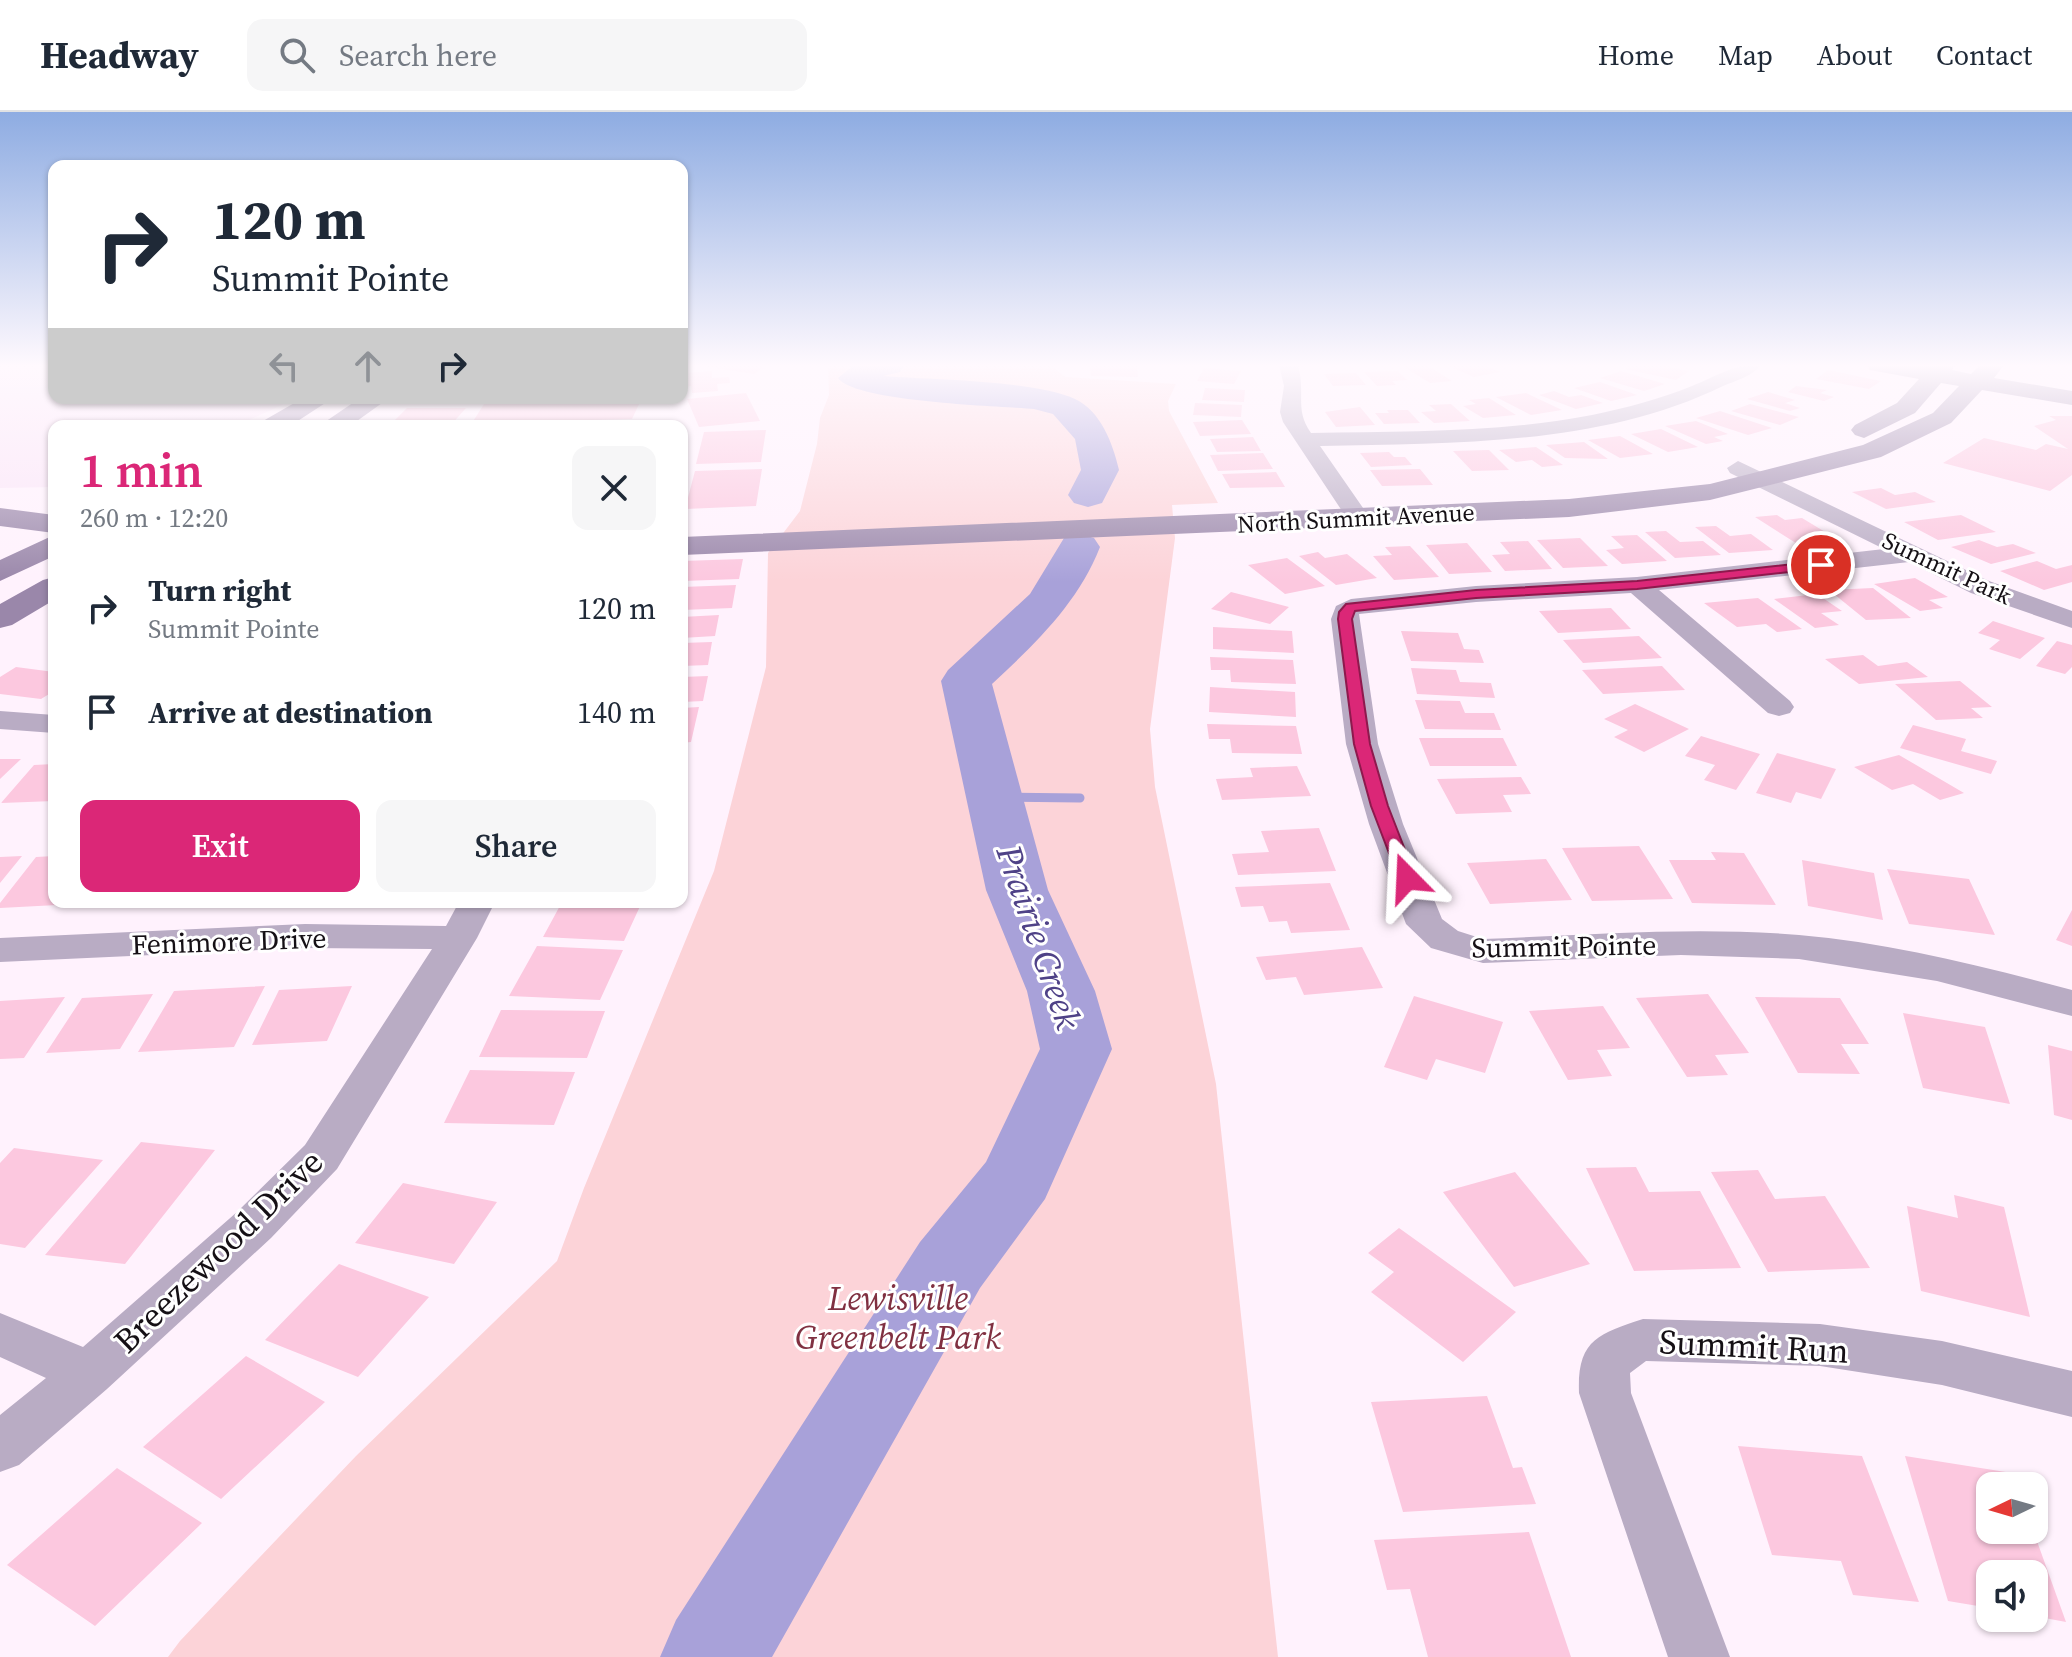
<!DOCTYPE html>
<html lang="en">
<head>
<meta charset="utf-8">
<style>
  body { margin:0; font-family:"Source Serif 4",serif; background:#f6f6f7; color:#1f2937; height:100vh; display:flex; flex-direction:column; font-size:30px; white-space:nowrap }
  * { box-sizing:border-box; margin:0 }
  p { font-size:26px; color:#747a83 }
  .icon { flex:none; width:44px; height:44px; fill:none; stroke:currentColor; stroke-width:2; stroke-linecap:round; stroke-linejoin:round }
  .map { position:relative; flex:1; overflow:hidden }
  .sheet { position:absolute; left:48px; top:308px; width:640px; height:488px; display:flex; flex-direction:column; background:#fff; border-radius:16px; box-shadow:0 2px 6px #0004 }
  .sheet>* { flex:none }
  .hud { position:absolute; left:48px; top:48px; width:640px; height:244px; border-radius:16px; box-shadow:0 2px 6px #0004; background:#fff; color:#1f2937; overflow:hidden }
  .needle { width:52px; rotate:265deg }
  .fabs { position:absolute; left:1976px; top:1360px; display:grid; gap:16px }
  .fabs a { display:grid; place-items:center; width:72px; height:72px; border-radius:16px; background:#fff; box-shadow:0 2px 6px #0004; font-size:40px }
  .pin { position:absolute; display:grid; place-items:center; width:68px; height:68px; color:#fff; margin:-34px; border:4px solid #fff; border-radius:50%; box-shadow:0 2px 8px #0007 }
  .me { position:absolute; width:88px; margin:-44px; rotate:339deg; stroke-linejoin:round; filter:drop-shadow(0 0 6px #0008) }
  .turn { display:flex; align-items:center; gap:28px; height:168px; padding:0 32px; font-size:36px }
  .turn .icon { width:104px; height:104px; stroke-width:2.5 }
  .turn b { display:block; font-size:56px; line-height:68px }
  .lanes { display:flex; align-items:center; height:76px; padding:0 32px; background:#0003; justify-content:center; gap:40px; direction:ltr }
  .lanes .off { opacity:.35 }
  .round { display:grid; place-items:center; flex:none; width:84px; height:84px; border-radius:16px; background:#f6f6f7 }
  .overview { display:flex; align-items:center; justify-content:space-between; height:136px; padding:0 32px }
  h1 { font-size:48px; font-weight:600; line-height:60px; color:#db2777 }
  .primary-button { display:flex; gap:16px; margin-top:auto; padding:16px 32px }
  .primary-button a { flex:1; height:92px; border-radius:16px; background:#db2777; color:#fff; font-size:32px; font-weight:600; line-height:92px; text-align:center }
  .primary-button a+a { background:#f6f6f7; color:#1f2937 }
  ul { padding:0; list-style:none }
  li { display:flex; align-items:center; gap:24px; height:104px; padding:0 32px }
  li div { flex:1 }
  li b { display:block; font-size:30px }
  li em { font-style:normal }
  header { display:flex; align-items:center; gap:48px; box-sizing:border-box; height:112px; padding:0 40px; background:#fff; border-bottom:2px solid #e0e1e3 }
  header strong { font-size:38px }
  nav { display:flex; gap:44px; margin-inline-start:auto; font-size:28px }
  .search { width:560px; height:72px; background:#f6f6f7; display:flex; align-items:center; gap:20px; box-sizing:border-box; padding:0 28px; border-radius:16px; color:#747a83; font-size:30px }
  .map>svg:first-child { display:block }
  .built { fill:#fae4f7 }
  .green { fill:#fcd3d8 }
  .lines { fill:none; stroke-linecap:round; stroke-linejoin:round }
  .stream { stroke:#a8a1d9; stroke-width:9 }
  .river { fill:#a8a1d9; fill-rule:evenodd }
  .building { fill:#fcc8df }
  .street { fill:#b9acc4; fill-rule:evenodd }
  .secondary { fill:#9a87aa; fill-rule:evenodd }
  .route { fill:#db2777; stroke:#8e194d; stroke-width:2 }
  .labels { text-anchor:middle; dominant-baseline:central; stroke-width:6; stroke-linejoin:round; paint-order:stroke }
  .far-street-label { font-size:24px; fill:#151015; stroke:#fff }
  .street-label { font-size:28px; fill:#151015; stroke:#fff }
  .near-street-label { font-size:34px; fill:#151015; stroke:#fff }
  .near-park-label { font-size:34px; font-style:italic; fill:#803041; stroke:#fff }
  .near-water-label { font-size:36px; font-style:italic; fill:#4f4287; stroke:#fff }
</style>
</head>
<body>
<header>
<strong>Headway</strong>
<div class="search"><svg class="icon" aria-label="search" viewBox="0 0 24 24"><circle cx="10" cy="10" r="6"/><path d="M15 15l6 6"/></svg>Search here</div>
<nav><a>Home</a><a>Map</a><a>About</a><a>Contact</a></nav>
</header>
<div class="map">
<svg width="2072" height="1545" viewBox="0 0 2072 1545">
  <rect width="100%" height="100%" fill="#fff2fd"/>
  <path class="built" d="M0,253H54V286H290L284,292L236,314H54V375L0,376Z"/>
  <path class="green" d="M828,253H1056V258L1066,265L1176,272L1168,289L1169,299L1218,391L1172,393L1175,426L1150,617L1155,675L1216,972L1278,1545H168L180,1529L356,1344L557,1149L584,1076L714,759L766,555L768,441L800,399L817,332L820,306L829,283Z"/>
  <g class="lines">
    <path class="stream" d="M993,685L1080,686"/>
    <path class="river" d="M854,253H905L900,260L883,264C933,268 1032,268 1075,287C1101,299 1113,332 1119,358L1102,391L1088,395L1074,391L1068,383L1081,358L1075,327L1053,302L1034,297C999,294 855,290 838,266Z
      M1079,422L1094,426L1100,435C1078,491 1036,531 992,572L1048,778L1095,879L1112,937L1045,1087L980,1176L772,1545H660L676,1508L920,1130L986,1050L1040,937L1027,879L986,778L941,569L948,558L1030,482L1064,426Z"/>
  </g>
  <path class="building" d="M697,253H767L754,262Z
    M1427,253L1452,269L1430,271L1404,255Z
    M1446,253H1483L1500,260L1474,265Z
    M1631,253H1660L1689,259L1676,268L1625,257Z
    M1090,254H1137L1138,265L1091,264Z
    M1204,256L1241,259L1234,272L1197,269Z
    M1828,258L1881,269L1869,277L1816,267Z
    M712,259V266L729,265L730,271L717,272L718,279L692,281L691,274L683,275L682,261Z
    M1398,259L1407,268L1392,269L1396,273L1377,274L1364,260Z
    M1621,259L1665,272L1644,279L1600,266Z
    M1356,261L1366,273L1333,274L1324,262Z
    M1600,270L1637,283L1611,289L1574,276Z
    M1796,274L1827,278L1820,281L1834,285L1824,289L1788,280Z
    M1205,276L1245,278L1244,290L1202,288Z
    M1554,279L1569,285L1581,283L1603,291L1576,297L1539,283Z
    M1768,280L1795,288L1785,291L1800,296L1790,299L1747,287Z
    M746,281L760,309L699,315L687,287Z
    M1526,281L1562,298L1531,303L1496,285Z
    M1489,286L1516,303L1483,306L1463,294L1476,292L1469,288Z
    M641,288L632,307L472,311L484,292Z
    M1195,291L1242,293L1241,305L1193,303Z
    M1451,292L1470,309L1434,311L1421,300L1436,299L1429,293Z
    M1750,292L1799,305L1780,313L1731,299Z
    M1360,295L1375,313L1336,315L1325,300Z
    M407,296H466L450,314H389Z
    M1387,298H1408L1420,311L1384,312L1375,301H1389Z
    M1720,299L1772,316L1748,323L1696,306Z
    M2049,304H2072V363L2050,379L1943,351L1984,326L2036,338L2046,332L2068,337L2034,314L2056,308Z
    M1242,308L1251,322L1200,324L1193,310Z
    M1696,309L1728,322L1714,325L1723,329L1706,332L1665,314Z
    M1661,317L1698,335L1668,340L1631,322Z
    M766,318L761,350L696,352L704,320Z
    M1620,324L1653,342L1620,346L1588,328Z
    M1253,325L1261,339L1217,340L1210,327Z
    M1584,330L1608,347L1565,346L1546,333Z
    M1536,335L1563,353L1542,355L1532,348L1516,350L1499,338Z
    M1489,338L1509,358L1472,359L1453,339Z
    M1389,340L1394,345H1405L1412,353L1371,355L1360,341Z
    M1263,341L1273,357L1218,359L1210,343Z
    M762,357L756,394L685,397L695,359Z
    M1420,357L1433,373L1382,374L1370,358Z
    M1276,360L1285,375L1230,376L1222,362Z
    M1881,376L1895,383L1915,380L1936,390L1886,397L1852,380Z
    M1777,403L1785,408L1802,406L1840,429L1799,433L1755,405Z
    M1961,403L1996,420L1938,428L1904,410Z
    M1716,414L1730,424L1751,422L1773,438L1729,441L1695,415Z
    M1666,419L1680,430L1703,429L1721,443L1675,446L1645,420Z
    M1637,423L1667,449L1622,452L1606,438L1624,436L1611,424Z
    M1580,426L1608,454L1563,456L1537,428Z
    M1979,428L1997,435L2013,432L2036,441L1991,452L1951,435Z
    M1528,429L1552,457L1505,459L1492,443L1510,442L1500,430Z
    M1467,431L1492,460L1449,462L1426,433Z
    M1410,434L1439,465L1394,468L1373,444L1392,443L1385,435Z
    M1318,440L1325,446L1347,442L1377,466L1336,473L1299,444Z
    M1287,446L1325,474L1285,482L1248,453Z
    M743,447L739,467L682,469V449Z
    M2037,449L2056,457L2072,453V470L2044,478L2000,459Z
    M1915,466L1948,485L1929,488L1943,496L1920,499L1874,472Z
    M736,473L732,496L682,498V475Z
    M1873,476L1911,506L1866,508L1829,478Z
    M1231,480L1289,495L1270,512L1211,497Z
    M1817,482L1842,499L1821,501L1839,513L1815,516L1774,487Z
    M1758,486L1802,517L1777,520L1766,512L1737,515L1704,491Z
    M1611,496L1631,517L1558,521L1539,499Z
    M719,503L715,524L682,526V505Z
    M1993,509L2045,526L2020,547L1989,537L2000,528L1978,521Z
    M1213,515L1292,519L1294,541L1213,537Z
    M1401,519L1458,521L1464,537L1479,538L1484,551L1411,549Z
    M1639,524L1662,546L1583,551L1563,528Z
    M2057,529L2072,533V555L2065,562L2036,554Z
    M712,530L708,553L682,554V531Z
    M1863,543L1878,554L1907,550L1928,565L1859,572L1825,547Z
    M1210,545L1293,548L1296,572L1231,570L1230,558H1211Z
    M1662,554L1685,578L1603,582L1582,558Z
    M16,555L54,560V579L41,587L0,582V565Z
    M1411,556L1456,558L1460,570L1491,571L1495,586L1417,582Z
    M708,564L703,589L682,590V565Z
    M1960,569L1992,595L1971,596L1983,606L1936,608L1895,572Z
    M1210,575L1295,580L1296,605L1209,600Z
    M1415,588L1460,589L1465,601H1494L1501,618L1425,617Z
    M1635,592L1689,617L1644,640L1614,625L1628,618L1604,607Z
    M699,595L691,630L682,631V596Z
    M1207,612L1296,614L1302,642L1232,641L1230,627H1209Z
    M1913,613L1966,627L1961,639L1997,649L1991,662L1900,636Z
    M1701,624L1760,642L1736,678L1704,668L1715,653L1685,644Z
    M1419,626H1503L1517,654H1430Z
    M1777,641L1836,657L1821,687L1796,680L1791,691L1756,681Z
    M1899,643L1964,681L1940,688L1913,672L1892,678L1854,655Z
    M0,647H21L0,667Z
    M54,652V689L1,691L34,653Z
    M1297,654L1311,684L1222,688L1216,667L1253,665L1250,656Z
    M1521,665L1531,682L1503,683L1512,700L1456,702L1437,667Z
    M1319,716L1336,759L1238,763L1232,742L1269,740L1261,719Z
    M1639,734L1673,787L1592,789L1562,736Z
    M1711,740L1744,741L1776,793L1692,791L1669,748H1716Z
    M22,744L0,771V745Z
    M54,744V790H76V792L0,796V791L36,745Z
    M1546,747L1572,788L1490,792L1467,751Z
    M1802,748L1874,761L1883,808L1808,794Z
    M1887,757L1969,767L1995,823L1909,812Z
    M1330,771L1350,818L1291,821L1287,809L1269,810L1263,794L1241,795L1235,775Z
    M562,790H642L624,829L543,825Z
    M2072,798V834L2056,828Z
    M537,834L623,838L600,888L509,884Z
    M1362,835L1383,876L1304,883L1296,865L1266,868L1256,845Z
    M265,874L234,935L138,940L174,879Z
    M352,874L327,929L252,933L279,878Z
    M153,882L120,937L46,941L82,886Z
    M1708,882L1749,941L1715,943L1728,963L1687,965L1636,886Z
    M1414,884L1503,910L1485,961L1436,947L1427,968L1384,955Z
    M65,885L24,946L0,947V889Z
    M1755,885L1840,886L1869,932H1841L1860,962L1798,961Z
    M1603,894L1630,936L1597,938L1612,964L1568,968L1529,899Z
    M501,898L605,899L587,946L479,945Z
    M1903,901L1985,915L2010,992L1923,976Z
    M2048,933L2072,939V1008L2054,1003Z
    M470,958L575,960L554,1013L444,1011Z
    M141,1030L215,1038L125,1152L45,1143Z
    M14,1036L103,1048L25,1136L0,1132V1051Z
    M1636,1055L1649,1080L1700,1079L1741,1156L1634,1159L1586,1056Z
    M1758,1058L1775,1087L1825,1084L1870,1156L1768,1160L1711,1060Z
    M1515,1060L1590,1152L1514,1175L1443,1080Z
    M403,1071L497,1090L454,1152L355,1131Z
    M1954,1083L2004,1095L2030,1205L1921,1179L1907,1094L1958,1106Z
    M1399,1116L1516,1200L1463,1250L1371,1180L1394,1160L1368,1141Z
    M339,1152L429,1185L358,1265L265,1228Z
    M246,1244L325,1290L221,1387L143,1335Z
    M1487,1284L1513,1356L1522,1355L1536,1392L1403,1400L1371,1290Z
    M1738,1334L1862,1344L1919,1490L1853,1483L1841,1449L1772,1443Z
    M1905,1344L2012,1361L2017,1374H1990V1418H2033L2066,1510L2034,1504V1462H1990V1496L1948,1489Z
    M117,1356L202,1411L95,1514L7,1453Z
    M1529,1420L1571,1545H1428L1410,1477L1387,1478L1374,1428Z"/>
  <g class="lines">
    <path class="street" d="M1279,253H1298C1306,282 1294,297 1311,321C1404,319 1500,321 1592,303C1626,296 1660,287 1692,274C1716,265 1734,251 1760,254C1752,264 1735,269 1723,274C1600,334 1454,331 1320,334L1370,406L1366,411H1350L1283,310L1280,300L1284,274Z
      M1738,349L1989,469L2072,499V516L1971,481L1909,450L1659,478L1790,589L1794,595L1790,601L1779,604L1768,601L1631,481L1476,490L1359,502L1378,632L1403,712L1442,807L1458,819L1483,827C1588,823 1694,814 1799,823C1891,831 1982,854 2072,878V904L1937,869L1799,847L1681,843L1483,851L1431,836L1406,812L1369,712L1346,632L1331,507L1336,494L1351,487L1476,474L1637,465L1884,437L1730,361L1727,356Z
      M0,599L54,603V621L0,617Z
      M459,790H495L477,826L337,1057L271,1126L107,1277L19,1353L0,1360V1303L46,1266L0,1245V1201L83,1235L237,1100L305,1033L432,837L305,836L0,850V826L305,812L446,814Z
      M1643,1207L1820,1212L1942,1229L2072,1259V1305L1942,1273L1820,1254L1646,1249L1630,1261L1631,1281L1730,1545H1668L1579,1281C1577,1228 1598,1222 1643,1207Z"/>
    <path class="secondary" d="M1867,253H1955L1952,258L1971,262L1980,253H2004L1994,266L2072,279V293L1982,278L1951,311L1881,345L1710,388L1569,405L682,443V425L1569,387L1710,372L1863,333L1933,301L1959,274L1941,271L1915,301L1864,326L1855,323L1851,318L1855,313L1897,291L1919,267L1870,258Z
      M303,286H333L290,314H259L263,309Z
      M360,286H389L350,314H319Z
      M0,396L54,403V421L0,414Z
      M54,423V444L0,469V448Z
      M54,465V488L12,513L0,516V492L43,468Z"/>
  </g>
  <linearGradient id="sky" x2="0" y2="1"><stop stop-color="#8eace2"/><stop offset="0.54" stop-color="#fff9fe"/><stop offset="1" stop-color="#fff9fe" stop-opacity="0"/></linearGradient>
  <rect width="2072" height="470" fill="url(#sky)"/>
  <path class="route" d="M1821,449L1826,450V456L1637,477L1476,486L1355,499L1352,507L1370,632L1388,694L1416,766L1407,772L1400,770L1371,694L1354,632L1338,507L1339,500L1346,492L1476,478L1637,469Z"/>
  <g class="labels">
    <g class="far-street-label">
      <text transform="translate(1356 406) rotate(-3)">North Summit Avenue</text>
      <text transform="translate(1947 456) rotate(25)">Summit Park</text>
    </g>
    <g class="street-label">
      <text transform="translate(229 829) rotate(-2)">Fenimore Drive</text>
      <text transform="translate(1564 834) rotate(-1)">Summit Pointe</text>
    </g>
    <g class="near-street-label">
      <text transform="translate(218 1139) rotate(-44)">Breezewood Drive</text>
      <text transform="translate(1754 1234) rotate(3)">Summit Run</text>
    </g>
    <g class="near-park-label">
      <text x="898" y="1186">Lewisville<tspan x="898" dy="39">Greenbelt Park</tspan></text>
    </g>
    <g class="near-water-label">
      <text transform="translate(1039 825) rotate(71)">Prairie Creek</text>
    </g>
  </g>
</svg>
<div class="fabs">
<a><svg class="needle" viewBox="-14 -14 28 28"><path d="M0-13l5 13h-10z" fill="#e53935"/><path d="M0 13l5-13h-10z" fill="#747a83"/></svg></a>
<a><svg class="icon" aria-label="sound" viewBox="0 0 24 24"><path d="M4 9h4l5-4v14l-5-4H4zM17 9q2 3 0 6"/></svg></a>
</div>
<div class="pin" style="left:1821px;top:453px;background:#d93025"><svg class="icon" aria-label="arrive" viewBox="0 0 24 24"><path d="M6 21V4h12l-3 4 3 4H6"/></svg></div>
<svg class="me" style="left:1407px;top:766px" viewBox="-20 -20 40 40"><path d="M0-17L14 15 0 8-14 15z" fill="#db2777" stroke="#fff" stroke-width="4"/></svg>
<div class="hud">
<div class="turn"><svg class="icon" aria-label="right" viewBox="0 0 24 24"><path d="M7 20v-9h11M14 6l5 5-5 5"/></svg><div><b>120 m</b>Summit Pointe</div></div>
<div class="lanes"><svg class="icon off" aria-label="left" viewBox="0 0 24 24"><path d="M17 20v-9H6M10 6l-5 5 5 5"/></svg><svg class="icon off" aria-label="ahead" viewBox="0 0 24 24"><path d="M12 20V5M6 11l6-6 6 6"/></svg><svg class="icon" aria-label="right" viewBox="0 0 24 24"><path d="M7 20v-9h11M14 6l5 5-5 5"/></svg></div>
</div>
<section class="sheet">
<div class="overview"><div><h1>1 min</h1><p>260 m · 12:20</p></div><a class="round"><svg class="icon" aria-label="close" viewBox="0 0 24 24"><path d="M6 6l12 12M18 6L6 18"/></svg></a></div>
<ul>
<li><svg class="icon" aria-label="right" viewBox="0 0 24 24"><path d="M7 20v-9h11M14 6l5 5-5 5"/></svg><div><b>Turn right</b><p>Summit Pointe</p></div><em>120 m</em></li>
<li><svg class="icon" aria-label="arrive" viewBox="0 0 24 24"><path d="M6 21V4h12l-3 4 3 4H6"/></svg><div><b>Arrive at destination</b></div><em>140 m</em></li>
</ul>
<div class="primary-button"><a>Exit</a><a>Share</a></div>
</section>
</div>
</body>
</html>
